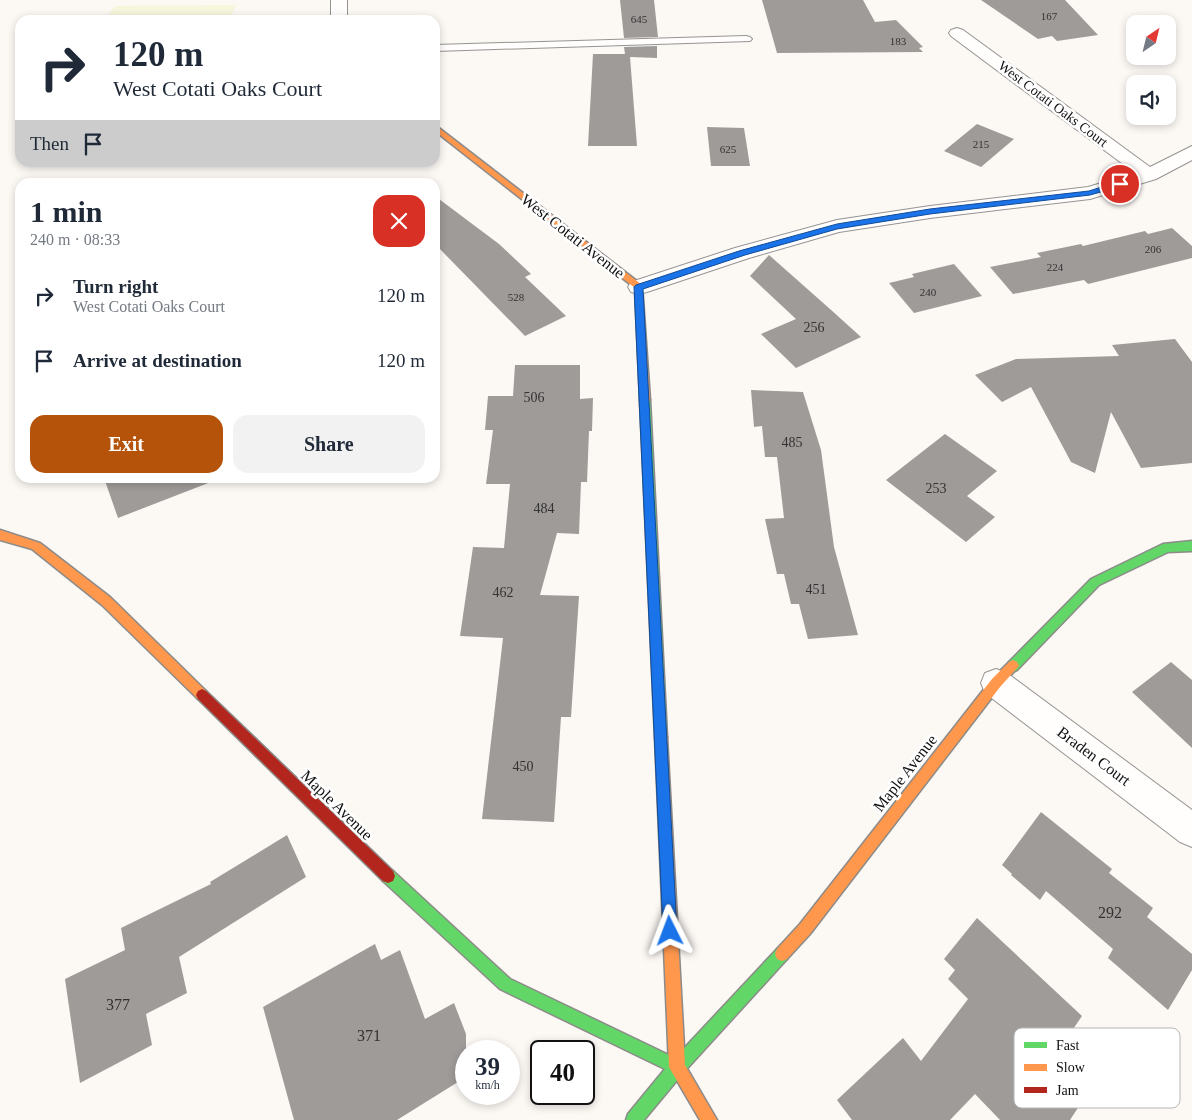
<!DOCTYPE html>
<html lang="en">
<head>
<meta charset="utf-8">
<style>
  body { margin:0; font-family:Georgia,serif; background:#f2f2f3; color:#1f2937; height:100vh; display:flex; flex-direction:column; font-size:19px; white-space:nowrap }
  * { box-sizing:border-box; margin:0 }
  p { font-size:16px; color:#747a83 }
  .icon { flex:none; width:28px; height:28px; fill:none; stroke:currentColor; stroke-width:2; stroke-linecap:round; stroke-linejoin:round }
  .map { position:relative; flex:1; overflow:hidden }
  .side { position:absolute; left:15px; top:178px; width:425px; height:305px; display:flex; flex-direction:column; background:#fff; border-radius:15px; box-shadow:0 2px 8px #0003 }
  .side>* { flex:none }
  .hud { position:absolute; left:15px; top:15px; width:425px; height:152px; border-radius:15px; box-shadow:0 2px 8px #0003; background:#fff; color:#1f2937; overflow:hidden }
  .needle { width:32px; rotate:35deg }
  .tools { position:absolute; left:1126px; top:15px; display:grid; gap:10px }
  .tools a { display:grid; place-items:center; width:50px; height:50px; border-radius:10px; background:#fff; box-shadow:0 2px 8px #0003; font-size:25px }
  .speed { position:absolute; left:455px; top:1040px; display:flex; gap:10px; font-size:25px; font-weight:700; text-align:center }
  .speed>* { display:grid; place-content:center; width:65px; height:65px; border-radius:50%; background:#fff; box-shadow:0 2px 8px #0003; line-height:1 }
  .speed small { font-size:12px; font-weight:400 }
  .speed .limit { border:2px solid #111; border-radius:8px; background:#fff; color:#111 }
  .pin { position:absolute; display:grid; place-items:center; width:42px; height:42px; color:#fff; margin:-21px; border:2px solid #fff; border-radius:50%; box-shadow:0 1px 5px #0007 }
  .me { position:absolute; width:55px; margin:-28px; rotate:357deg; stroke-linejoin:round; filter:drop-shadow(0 0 4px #0008) }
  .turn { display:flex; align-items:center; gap:18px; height:105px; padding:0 15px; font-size:22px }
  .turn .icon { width:65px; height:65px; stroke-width:2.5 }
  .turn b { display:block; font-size:35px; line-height:42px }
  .then { display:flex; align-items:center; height:48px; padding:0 15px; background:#0003; gap:10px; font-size:19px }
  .round { display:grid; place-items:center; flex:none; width:52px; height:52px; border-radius:15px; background:#f2f2f3 }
  .summary { display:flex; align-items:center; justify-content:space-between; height:85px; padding:0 15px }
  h1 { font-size:30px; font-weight:600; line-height:38px }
  .action { display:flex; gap:10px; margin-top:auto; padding:10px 15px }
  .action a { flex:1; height:58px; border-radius:15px; background:#b45309; color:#fff; font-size:20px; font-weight:600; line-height:58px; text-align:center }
  .action a+a { background:#f2f2f3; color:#1f2937 }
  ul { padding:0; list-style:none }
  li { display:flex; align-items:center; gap:15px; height:65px; padding:0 15px }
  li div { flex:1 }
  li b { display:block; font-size:19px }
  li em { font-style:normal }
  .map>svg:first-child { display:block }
  .pitch { fill:#f5f6dc }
  .building { fill:#9f9b99 }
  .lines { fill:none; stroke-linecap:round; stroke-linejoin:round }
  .lane-casing { stroke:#969492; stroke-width:2 }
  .street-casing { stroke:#969492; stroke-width:2 }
  .fast-casing { stroke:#8c8b89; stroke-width:3 }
  .slow-casing { stroke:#8c8b89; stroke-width:3 }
  .jam-casing { stroke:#8c8b89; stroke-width:3 }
  .lane { fill:#fffefd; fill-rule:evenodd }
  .street { fill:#fffefd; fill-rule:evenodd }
  .fast { fill:#63d668; fill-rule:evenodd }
  .slow { fill:#ff974d; fill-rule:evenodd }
  .jam { fill:#b3261e; fill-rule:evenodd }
  .route { fill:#1a73e8; stroke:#114b97 }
  .labels { text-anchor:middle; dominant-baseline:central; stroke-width:5; stroke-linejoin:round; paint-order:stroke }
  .far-number-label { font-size:11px; fill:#333232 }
  .far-street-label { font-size:14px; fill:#0f0f0f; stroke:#fff }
  .number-label { font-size:14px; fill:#333232 }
  .street-label { font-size:16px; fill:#0f0f0f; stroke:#fff }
  .near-number-label { font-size:16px; fill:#333232 }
  .key { fill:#fff; stroke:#b7b7b7; stroke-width:1 }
  .key-label { font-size:14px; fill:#0f0f0f }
</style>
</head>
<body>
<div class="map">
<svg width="1192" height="1120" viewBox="0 0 1192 1120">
  <rect width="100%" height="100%" fill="#fcf8f4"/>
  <path class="pitch" d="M236,5L229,20H105L115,6Z"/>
  <path class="building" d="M620,0H654L658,37L624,38Z
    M762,0H863L875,22L896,20L923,47L919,48L923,52L777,53Z
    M981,0H1065L1098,35L1057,41L1052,36L1038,39Z
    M657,46V58L630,57L637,146H588L593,54H625L624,47Z
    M977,124L1014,139L981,167L944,151Z
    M707,127L744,128L750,166H711Z
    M435,196L499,244L531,274L525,277L566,316L525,336L435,244Z
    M1172,228L1192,246V258L1088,284L1084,280L1013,294L990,267L1041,257L1037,253L1081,244L1083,246L1145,231L1148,234Z
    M769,255L830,309L861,337L796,368L761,334L796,319L750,276Z
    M954,264L982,296L914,313L889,283L914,277L912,274Z
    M1175,339L1192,362V463L1141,468L1111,412L1095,473L1071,462L1031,387L1002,402L975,375L1016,359L1119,356L1112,345Z
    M515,365H580V399L593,398L592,431H589L587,482H581L579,534L557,533L540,595L579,596L571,717H561L554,822L482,819L503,638L460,636L473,547L504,548L510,484H486L493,430H485L488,396H513Z
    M751,390L803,392L821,450L834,547L858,635L808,639L799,604H791L784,574H777L765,519L784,518L777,457H765L762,426L754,427Z
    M945,434L997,471L967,496L995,517L966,542L886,480Z
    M104,478H216V480L118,518Z
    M1171,662L1192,680V748L1132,692Z
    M1041,812L1112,869L1109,873L1153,908L1147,917L1192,954V970L1168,1010L1108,958L1113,949L1046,891L1040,900L1011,875L1012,874L1002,865Z
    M287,835L306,877L179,957L187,993L146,1014L152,1045L80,1083L65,979L125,950L121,928L211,884L210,882Z
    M977,918L1082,1016L1052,1060L1087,1094L1070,1120H1000L975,1094L950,1120H852L837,1100L903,1038L921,1061L968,999L948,979L955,970L944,959Z
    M375,944L381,960L400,950L425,1019L454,1003L466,1034V1077L397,1120H294L263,1007Z"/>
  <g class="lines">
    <g class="lane-casing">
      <path id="lane" d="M746,36L750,37L752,39L750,41L435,51V45Z"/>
    </g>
    <g class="street-casing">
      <path id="street" d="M331,0H347V20H331Z
        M957,28L963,30L1150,167L1192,146V160L1156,179L1090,199L930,218L839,232L749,258L647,292L639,294L631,292L628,287L631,282L735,248L837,220L930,206L1088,187L1135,173L951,36L949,33L951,30Z
        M996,669L1007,673L1192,810V847L1180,842L985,693L981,683L985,673Z"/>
    </g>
    <g class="fast-casing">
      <path id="fast" d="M645,396L650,400L667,737L666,741L661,743L656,741L655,737L640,400Z
        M1192,541V551L1168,552L1099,585L1017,670L1013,672L1009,670L1007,666L1009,662L1091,579L1163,544Z
        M388,869L393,871L510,979L675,1058L777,949L782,947L787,949L789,954L787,959L683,1073L644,1120H626L628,1114L665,1069L500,989L383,881L381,876L383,871Z"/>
    </g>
    <g class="slow-casing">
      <path id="slow" d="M435,125L642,285L650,400L648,403H642L640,400L635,288L435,131Z
        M0,530L40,543L110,597L206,691L208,695L206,699L202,701L198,699L102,605L32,549L0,540Z
        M1013,660L1017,662L1019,666L1000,687L810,934L787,959L782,961L777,959L775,954L777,949L800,924L992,679L1009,662Z
        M661,731L666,733L667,737L685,1065L717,1120H700L669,1067L655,737L656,733Z"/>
    </g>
    <g class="jam-casing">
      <path id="jam" d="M202,689L206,691L393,871L395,876L393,881L388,883L383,881L198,699L196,695L198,691Z"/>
    </g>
    <use href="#lane" class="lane"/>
    <use href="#street" class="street"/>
    <use href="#fast" class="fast"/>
    <use href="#slow" class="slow"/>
    <use href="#jam" class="jam"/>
  </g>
  <path class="route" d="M1120,181L1124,184L1122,186L1090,195L930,214L837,229L745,255L643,289L677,931L675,936L670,938L665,936L663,931L634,287L636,285L739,251L837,224L930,209L1089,191Z"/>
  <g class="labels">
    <g class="far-number-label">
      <text x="1049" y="16">167</text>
      <text x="639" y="19">645</text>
      <text x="898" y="41">183</text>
      <text x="981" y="144">215</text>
      <text x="728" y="149">625</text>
      <text x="1153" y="249">206</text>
      <text x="1055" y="267">224</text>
      <text x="928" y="292">240</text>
      <text x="516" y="297">528</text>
    </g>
    <g class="far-street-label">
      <text transform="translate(1053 104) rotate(37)">West Cotati Oaks Court</text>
    </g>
    <g class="number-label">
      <text x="814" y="327">256</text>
      <text x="534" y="397">506</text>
      <text x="792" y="442">485</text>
      <text x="936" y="488">253</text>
      <text x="544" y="508">484</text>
      <text x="816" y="589">451</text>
      <text x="503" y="592">462</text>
      <text x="523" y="766">450</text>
    </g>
    <g class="street-label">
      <text transform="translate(573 236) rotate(38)">West Cotati Avenue</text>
      <text transform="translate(1094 756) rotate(37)">Braden Court</text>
      <text transform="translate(905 773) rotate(-52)">Maple Avenue</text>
      <text transform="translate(337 805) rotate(44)">Maple Avenue</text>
    </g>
    <g class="near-number-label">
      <text x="1110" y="912">292</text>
      <text x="118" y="1004">377</text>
      <text x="369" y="1035">371</text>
    </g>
  </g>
  <rect x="1014" y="1028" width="166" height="80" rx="8" class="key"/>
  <rect x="1024" y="1042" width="23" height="6" fill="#63d668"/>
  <rect x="1024" y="1064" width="23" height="7" fill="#ff974d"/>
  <rect x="1024" y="1087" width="23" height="6" fill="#b3261e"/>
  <g class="key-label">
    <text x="1056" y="1050">Fast</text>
    <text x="1056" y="1072">Slow</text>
    <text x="1056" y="1095">Jam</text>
  </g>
</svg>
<div class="tools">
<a><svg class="needle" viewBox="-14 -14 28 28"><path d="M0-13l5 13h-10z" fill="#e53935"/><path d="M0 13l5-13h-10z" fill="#747a83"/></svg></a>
<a><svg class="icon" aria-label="sound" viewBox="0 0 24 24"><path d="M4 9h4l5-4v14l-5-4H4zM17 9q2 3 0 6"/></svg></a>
</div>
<div class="speed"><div>39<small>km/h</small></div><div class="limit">40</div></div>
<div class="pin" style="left:1120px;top:184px;background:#d93025"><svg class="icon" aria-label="arrive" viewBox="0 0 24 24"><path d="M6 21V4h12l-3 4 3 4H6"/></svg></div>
<svg class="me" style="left:670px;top:931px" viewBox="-20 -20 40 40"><path d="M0-17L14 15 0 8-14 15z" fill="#1a73e8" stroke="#fff" stroke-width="4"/></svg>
<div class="hud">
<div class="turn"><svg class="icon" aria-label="right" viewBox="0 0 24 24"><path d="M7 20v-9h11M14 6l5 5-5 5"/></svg><div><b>120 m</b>West Cotati Oaks Court</div></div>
<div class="then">Then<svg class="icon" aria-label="arrive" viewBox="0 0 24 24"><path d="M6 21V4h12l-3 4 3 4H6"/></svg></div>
</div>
<section class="side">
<div class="summary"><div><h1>1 min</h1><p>240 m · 08:33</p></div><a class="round" style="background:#d93025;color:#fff"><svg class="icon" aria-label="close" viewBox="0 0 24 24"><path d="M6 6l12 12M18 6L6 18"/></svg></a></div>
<ul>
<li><svg class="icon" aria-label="right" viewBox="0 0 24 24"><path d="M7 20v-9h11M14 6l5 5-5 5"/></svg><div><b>Turn right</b><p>West Cotati Oaks Court</p></div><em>120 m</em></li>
<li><svg class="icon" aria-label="arrive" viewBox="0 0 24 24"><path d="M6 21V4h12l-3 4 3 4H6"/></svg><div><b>Arrive at destination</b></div><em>120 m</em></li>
</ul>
<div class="action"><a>Exit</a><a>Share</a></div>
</section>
</div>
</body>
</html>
